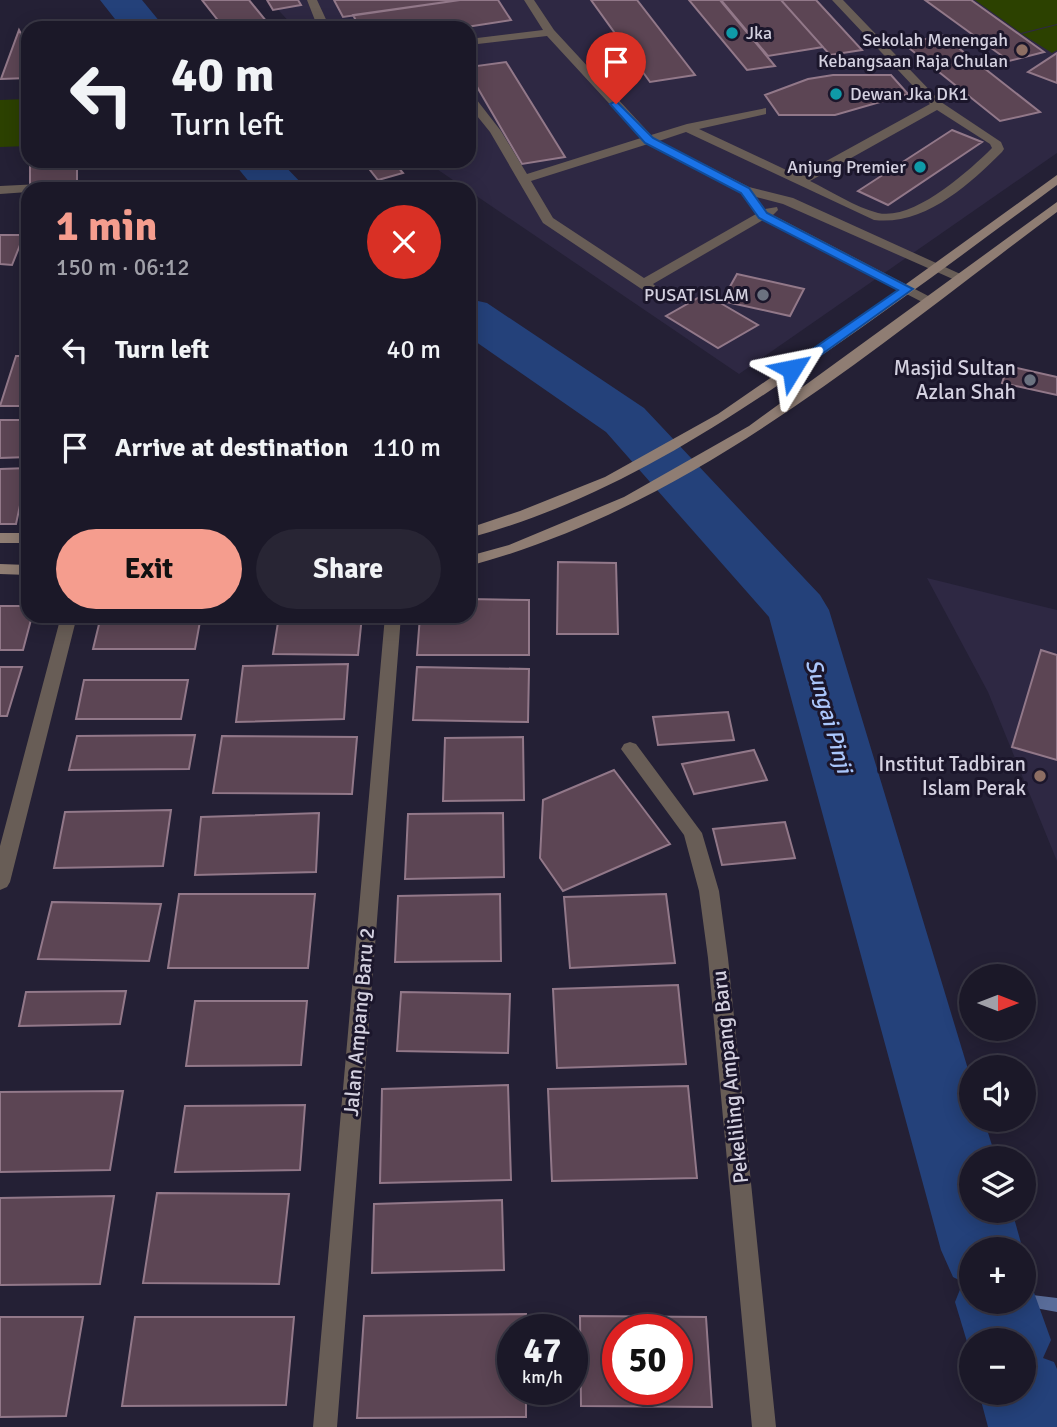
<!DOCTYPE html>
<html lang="en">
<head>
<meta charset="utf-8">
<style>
  body { margin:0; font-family:Signika,sans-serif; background:#282534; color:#f1f3f6; height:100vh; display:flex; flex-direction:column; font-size:26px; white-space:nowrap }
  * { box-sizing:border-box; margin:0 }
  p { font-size:23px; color:#a0a0a8 }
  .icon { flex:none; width:38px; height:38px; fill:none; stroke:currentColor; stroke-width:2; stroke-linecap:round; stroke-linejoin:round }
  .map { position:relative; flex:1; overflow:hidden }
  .sheet { position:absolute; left:21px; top:182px; width:455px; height:441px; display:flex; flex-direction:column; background:#1b1828; border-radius:21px; box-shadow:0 4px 18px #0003,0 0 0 2px #393745 }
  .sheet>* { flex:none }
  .hud { position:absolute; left:21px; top:21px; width:455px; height:147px; border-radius:21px; box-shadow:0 4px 18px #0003,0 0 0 2px #393745; background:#1b1828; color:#f1f3f6; overflow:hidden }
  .needle { width:46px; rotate:90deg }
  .controls { position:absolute; left:959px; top:964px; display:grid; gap:14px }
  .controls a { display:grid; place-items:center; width:77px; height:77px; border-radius:50%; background:#1b1828; box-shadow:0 4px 18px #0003,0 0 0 2px #393745; font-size:35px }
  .speed { position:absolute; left:497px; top:1314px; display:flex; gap:14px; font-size:35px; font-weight:700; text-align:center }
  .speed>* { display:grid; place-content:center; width:91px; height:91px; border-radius:50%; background:#1b1828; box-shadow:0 4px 18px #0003,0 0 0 2px #393745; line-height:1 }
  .speed small { font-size:18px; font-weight:400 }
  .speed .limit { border:10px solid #d22; background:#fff; color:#111 }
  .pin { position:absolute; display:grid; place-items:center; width:60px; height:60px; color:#fff; margin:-72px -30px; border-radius:50% 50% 50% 0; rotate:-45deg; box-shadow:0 0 7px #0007 }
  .pin .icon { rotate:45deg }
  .me { position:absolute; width:77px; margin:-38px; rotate:55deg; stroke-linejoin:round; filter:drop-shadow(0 0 5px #0008) }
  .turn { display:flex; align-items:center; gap:24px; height:147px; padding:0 35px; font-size:32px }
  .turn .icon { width:91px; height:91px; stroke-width:2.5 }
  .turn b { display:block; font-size:49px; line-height:60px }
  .round { display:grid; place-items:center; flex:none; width:74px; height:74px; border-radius:37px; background:#282534 }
  .overview { display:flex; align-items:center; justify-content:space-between; height:119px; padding:0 35px }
  h1 { font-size:42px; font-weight:800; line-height:52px; color:#f59d8e }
  .button { display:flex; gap:14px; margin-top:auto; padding:14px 35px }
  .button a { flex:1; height:80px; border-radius:42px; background:#f59d8e; color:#111; font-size:28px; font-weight:800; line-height:80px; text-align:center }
  .button a+a { background:#282534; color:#f1f3f6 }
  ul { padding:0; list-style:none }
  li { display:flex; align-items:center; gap:21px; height:98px; padding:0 35px }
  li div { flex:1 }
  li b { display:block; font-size:26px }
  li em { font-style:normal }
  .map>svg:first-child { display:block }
  .built { fill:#2e2843 }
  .green { fill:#2c4100 }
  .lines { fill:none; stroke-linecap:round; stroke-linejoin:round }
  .stream { fill:#596c99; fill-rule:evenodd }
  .river { fill:#24417a; fill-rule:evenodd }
  .building { fill:#5c4554; stroke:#927889; stroke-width:2; fill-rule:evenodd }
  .lane { fill:#685d56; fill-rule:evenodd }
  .street { fill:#685d56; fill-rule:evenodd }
  .secondary { fill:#8f7d73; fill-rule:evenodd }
  .route { fill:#1a73e8; stroke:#114b97; stroke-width:2 }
  .culture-dot { fill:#0f9aa8; stroke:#1b162b; stroke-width:2.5 }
  .education-dot { fill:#8d6e63; stroke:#1b162b; stroke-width:2.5 }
  .worship-dot { fill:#6b7280; stroke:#1b162b; stroke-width:2.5 }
  .labels { text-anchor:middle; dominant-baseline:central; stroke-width:6; stroke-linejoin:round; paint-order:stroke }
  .far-poi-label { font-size:18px; fill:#d4d1e0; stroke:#1b162b; text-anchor:end }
  .poi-label { font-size:21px; fill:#d4d1e0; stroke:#1b162b; text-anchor:end }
  .street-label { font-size:21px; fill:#d4d1e0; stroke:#1b162b }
  .water-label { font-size:23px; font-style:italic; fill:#aac6fb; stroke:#1b162b }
</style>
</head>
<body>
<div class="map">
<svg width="1057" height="1427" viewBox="0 0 1057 1427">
  <rect width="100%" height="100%" fill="#242035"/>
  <path class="built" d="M269,0H1057V153L739,374L425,161H469V28H295Z
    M927,578L1057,610V861L988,692Z"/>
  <path class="green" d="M975,0H1057V24L1021,33Z
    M1057,25V50L1052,53L1022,34Z
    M28,99V146L0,147V100Z"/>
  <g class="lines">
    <path class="stream" d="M1024,1294L1057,1298V1312L1019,1305L1018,1302H1024Z"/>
    <path class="river" d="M100,0H142L165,28H122Z
      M232,161H280L307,189H255Z
      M469,299L487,303L644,408L820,595L829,610L971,1079V1120H984L996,1158H971V1211H1012L1023,1250H971V1302H1024V1272L1027,1273L1051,1340L1043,1358L1054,1362L1057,1369V1427H988L979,1393H1024V1340H971V1355L955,1302L963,1282L953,1277L941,1250L769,617L606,432L469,337Z"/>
  </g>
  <path class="building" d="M202,0H249L267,22L255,24L258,28H224Z
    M267,0H298L301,5L273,10Z
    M334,0H460L343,17Z
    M460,0H498L511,20L460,28H360L353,15Z
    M591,0H637L695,75L650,82Z
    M689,0H720L775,66L747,70Z
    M721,0H781L823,47L768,56Z
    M781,0H816L862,50L830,55Z
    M925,0H971L1044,52L1009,61Z
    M19,30L28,47V78L1,79Z
    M942,35L1040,112L1000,121L904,44Z
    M1057,53V83L1028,72Z
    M506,62L565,157L522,164L469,73V67Z
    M833,75H891L908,94L835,115H779L765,95L808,79Z
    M952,130L982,142L888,205L858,191Z
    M30,161H77V181L30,185Z
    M363,161H393L403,173L378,180Z
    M0,235H24L12,265L0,264Z
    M737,274L804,289L790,316L722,301Z
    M705,294L758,325L718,348L666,316Z
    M16,356H28V406H0Z
    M1008,366L1057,377V395L1002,383Z
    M0,420H28V457L0,458Z
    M28,468L16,524H0V469Z
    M558,562L616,563L618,634H557Z
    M469,599L529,600V655H417L420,616H469Z
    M0,606H28V616H32L23,650H0Z
    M101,616H201L195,649H93Z
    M279,616H362L358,655L273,654Z
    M1041,650L1057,655V760L1012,747Z
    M348,664L344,719L236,722L243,666Z
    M0,667H22L7,716H0Z
    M417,667L529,669L528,722L413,720Z
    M84,680H188L181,719H76Z
    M728,712L734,740L658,745L653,717Z
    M195,735L189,769L69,770L77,736Z
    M222,736L357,737L352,794L213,793Z
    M523,737L524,800L443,801L445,738Z
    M754,750L767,780L694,794L682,764Z
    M614,770L670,844L563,891L540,858L543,800Z
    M171,810L163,866L54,868L65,812Z
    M319,813L316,872L195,875L201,817Z
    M503,813L504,877L405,879L408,814Z
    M785,822L795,858L722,865L713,829Z
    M179,894H315L308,968H168Z
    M500,894L501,961L395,962L398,896Z
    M666,894L675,963L570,968L564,897Z
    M52,902L161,904L149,961L38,959Z
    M678,985L686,1064L557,1068L553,989Z
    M126,991L120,1024L19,1026L26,992Z
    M401,992L510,994L508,1053L397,1051Z
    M195,1001H307L301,1065L186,1066Z
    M508,1085L511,1180L380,1183L382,1089Z
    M688,1086L697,1178L552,1181L548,1089Z
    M123,1091L110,1170L0,1172V1092Z
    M305,1105L300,1170L175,1172L185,1106Z
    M157,1193L289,1194L279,1284L143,1283Z
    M114,1196L100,1284L0,1285V1198Z
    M502,1200L504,1270L372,1273L374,1204Z
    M526,1314V1330H513V1390H526V1417L357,1418L364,1316Z
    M580,1316L706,1317L712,1407L581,1406ZM618,1330H677V1390H618Z
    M0,1317H83L66,1416L0,1417Z
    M135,1317H294L286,1405L122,1406Z"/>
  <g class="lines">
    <path class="lane" d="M307,0H317L330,28H318Z
      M524,0H534L554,30L651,135L687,124L766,108V114L699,129L799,176L930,104L832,0H843L941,102L1001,142L1004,149L1002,152C969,185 924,226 874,220L686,132L659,141L749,187L793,198L967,277L960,281L955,280L783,204L756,197L765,209L777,207L778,210L773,215L936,300L934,303H924L763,220L653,284L664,293L657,297L652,296L543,223L490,132L469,106V94L473,95L501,131L527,174L641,138L547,36L469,45V39L543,30ZM937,110L990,144L992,148C968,172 913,221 878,213C855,207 831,191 810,181ZM648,144L741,193L756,214L644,278L553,218L531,181Z"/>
    <path class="street" d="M102,181L117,189H28V192L0,194V186Z
      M61,616H77L10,882L7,887L0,890V846Z
      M385,616H401L337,1427H313Z
      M630,742L636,744L702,833L719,891L728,958L776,1427H752L708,958L699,891L684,835L621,749L624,744Z"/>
    <path class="secondary" d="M1057,175V185C980,242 903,299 825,353C713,431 602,502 469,538V528L520,511L605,477L718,414L902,287Z
      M1057,202V212C874,348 693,506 469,566V556L509,545L624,497L749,426Z
      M0,533H28V543H0Z
      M0,564L28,565V575L0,574Z"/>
  </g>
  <path class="route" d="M616,101L653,138L749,188L767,213L913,289L797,372H788V366L898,290L759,218L741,193L645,143L610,104Z"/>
  <g class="culture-dot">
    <circle cx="732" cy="33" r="7"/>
    <circle cx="836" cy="94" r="7"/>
    <circle cx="920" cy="167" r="7"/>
  </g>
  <g class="education-dot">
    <circle cx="1022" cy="50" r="7"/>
    <circle cx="1040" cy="776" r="7"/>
  </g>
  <g class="worship-dot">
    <circle cx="763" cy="295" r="7"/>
    <circle cx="1030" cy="380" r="7"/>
  </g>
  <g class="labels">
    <g class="far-poi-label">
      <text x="746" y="33" text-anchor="start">Jka</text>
      <text x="1008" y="40">Sekolah Menengah<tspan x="1008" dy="21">Kebangsaan Raja Chulan</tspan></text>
      <text x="850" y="94" text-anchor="start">Dewan Jka DK1</text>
      <text x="906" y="167">Anjung Premier</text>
      <text x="749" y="295">PUSAT ISLAM</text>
    </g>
    <g class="poi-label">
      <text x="1016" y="368">Masjid Sultan<tspan x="1016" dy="24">Azlan Shah</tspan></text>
      <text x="1026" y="764">Institut Tadbiran<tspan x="1026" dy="24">Islam Perak</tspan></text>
    </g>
    <g class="street-label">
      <text transform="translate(359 1022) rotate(-85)">Jalan Ampang Baru 2</text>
      <text transform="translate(730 1077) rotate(-96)">Pekeliling Ampang Baru</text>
    </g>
    <g class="water-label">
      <text transform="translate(829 716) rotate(74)">Sungai Pinji</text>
    </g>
  </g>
</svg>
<div class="controls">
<a><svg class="needle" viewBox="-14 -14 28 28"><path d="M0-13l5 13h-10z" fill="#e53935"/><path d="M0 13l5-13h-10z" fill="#a0a0a8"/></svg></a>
<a><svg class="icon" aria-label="sound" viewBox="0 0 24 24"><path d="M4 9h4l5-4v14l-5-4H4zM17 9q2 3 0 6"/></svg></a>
<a><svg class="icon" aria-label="layers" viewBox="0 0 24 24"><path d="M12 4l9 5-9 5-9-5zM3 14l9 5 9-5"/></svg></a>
<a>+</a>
<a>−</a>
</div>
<div class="speed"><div>47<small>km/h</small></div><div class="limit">50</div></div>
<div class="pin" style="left:616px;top:104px;background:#d93025"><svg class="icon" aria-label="arrive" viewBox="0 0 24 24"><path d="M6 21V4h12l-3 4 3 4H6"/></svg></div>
<svg class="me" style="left:792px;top:369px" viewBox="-20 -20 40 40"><path d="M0-17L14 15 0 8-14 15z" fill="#1a73e8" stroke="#fff" stroke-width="4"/></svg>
<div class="hud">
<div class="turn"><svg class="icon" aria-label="left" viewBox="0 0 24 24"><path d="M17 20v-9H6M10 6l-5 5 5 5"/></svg><div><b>40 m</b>Turn left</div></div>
</div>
<section class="sheet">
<div class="overview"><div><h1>1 min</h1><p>150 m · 06:12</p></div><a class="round" style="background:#d93025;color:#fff"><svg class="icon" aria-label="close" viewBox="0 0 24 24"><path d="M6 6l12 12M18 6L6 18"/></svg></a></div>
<ul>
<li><svg class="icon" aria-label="left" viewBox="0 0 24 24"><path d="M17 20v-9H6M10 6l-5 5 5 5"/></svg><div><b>Turn left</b></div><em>40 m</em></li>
<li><svg class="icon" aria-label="arrive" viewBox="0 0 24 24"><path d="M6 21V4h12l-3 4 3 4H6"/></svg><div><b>Arrive at destination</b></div><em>110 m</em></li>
</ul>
<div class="button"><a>Exit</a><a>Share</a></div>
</section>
</div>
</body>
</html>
